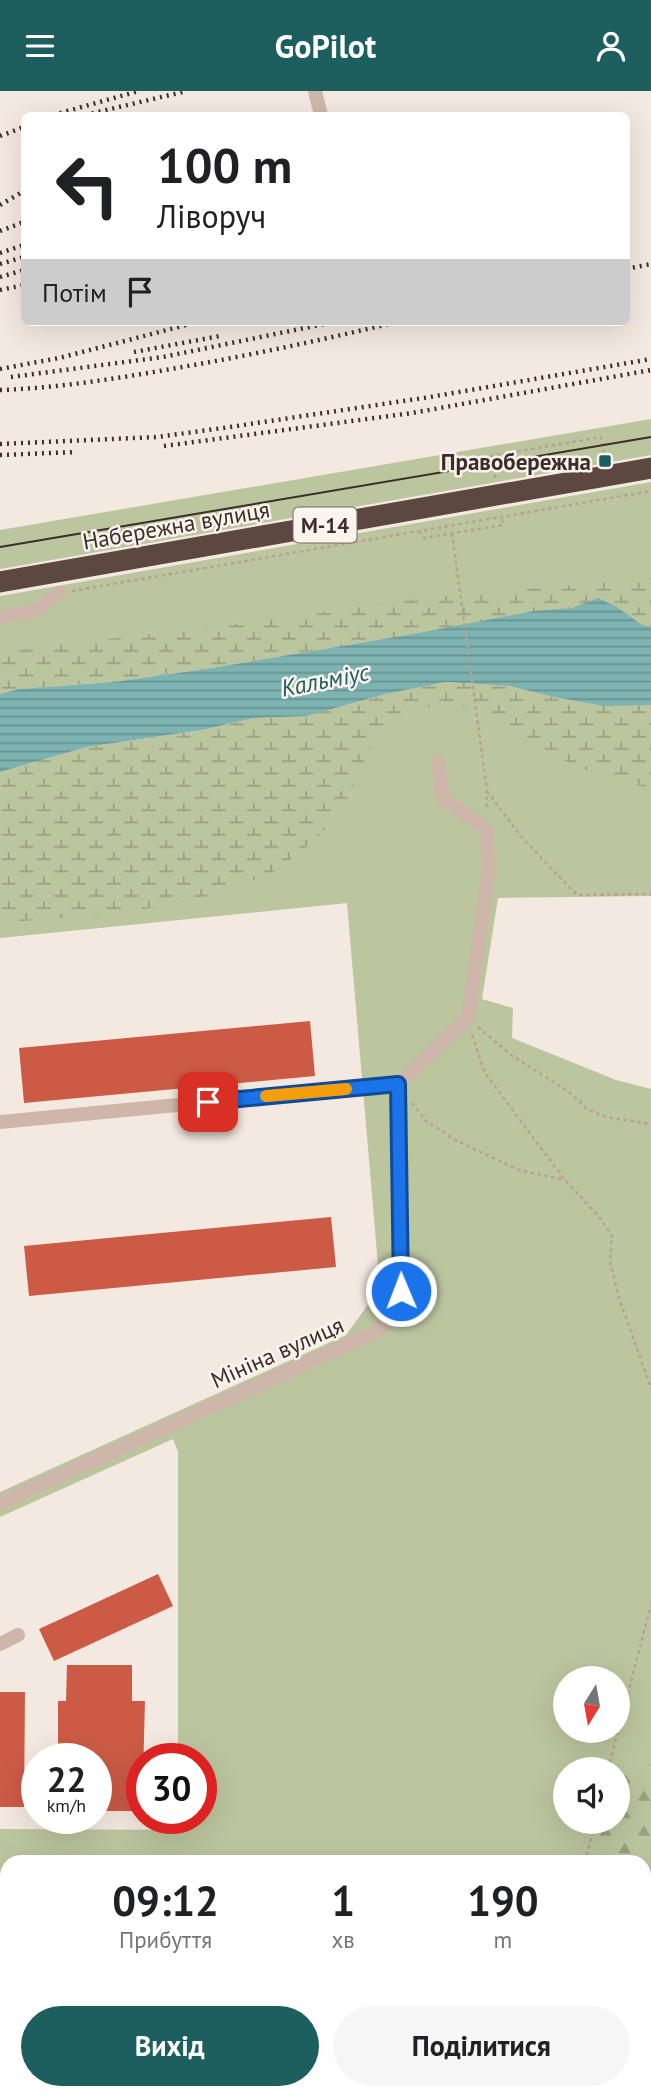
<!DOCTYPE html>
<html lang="uk">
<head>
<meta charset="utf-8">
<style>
  body { margin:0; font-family:"PT Sans",sans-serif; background:#f6f6f6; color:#202124; height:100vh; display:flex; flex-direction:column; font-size:26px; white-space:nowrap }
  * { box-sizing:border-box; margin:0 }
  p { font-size:23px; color:#757577 }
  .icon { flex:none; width:38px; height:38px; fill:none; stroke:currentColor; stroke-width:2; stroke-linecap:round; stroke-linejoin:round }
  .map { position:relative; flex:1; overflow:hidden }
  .drawer { position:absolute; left:0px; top:1764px; width:651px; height:245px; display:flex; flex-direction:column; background:#fff; border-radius:21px 21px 0 0; box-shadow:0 7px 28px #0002 }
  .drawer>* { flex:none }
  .banner { position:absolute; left:21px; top:21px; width:609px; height:214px; border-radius:10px; box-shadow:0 7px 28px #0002; background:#fff; color:#202124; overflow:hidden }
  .needle { width:46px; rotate:191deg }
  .controls { position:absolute; left:553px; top:1575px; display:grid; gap:14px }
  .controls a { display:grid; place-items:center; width:77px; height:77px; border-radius:50%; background:#fff; box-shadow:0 7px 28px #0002; font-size:35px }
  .speed { position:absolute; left:21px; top:1652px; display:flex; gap:14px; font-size:35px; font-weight:700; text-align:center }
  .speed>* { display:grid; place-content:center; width:91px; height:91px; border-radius:50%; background:#fff; box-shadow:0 7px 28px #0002; line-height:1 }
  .speed small { font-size:18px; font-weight:400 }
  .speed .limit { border:10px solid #d22; background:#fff; color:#111 }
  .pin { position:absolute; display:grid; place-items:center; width:60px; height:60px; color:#fff; margin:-30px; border-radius:14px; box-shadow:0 4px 10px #0006 }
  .me { position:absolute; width:77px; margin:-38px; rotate:359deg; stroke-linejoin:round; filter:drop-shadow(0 0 5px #0008) }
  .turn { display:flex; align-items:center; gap:24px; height:147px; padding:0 21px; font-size:32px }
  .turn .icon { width:91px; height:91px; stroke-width:2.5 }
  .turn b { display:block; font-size:49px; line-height:60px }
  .then { display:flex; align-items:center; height:66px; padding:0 21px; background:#0003; gap:14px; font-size:26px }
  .eta { display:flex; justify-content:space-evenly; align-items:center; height:119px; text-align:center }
  .eta b { font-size:42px; font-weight:800; line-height:49px }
  .button { display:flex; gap:14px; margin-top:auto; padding:14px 21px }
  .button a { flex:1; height:80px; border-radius:42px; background:#1d5f5e; color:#fff; font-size:28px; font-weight:800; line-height:80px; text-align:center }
  .button a+a { background:#f6f6f6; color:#202124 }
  header { display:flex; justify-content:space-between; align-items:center; height:91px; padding:0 21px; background:#1d5f5e; color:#fff; font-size:32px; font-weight:800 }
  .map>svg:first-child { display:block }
  .green { fill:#bbc59e; fill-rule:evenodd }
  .forest { fill:url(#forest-firs) }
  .wetland { fill:url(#wetland-marsh) }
  .water { fill:url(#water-rules) }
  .building { fill:#cc5b46 }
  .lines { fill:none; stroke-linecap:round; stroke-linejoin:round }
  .path { stroke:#baa194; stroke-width:2.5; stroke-dasharray:3.5 3.5; stroke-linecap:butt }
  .minor { stroke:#ceb7aa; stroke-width:14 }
  .highway { stroke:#5c4741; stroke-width:21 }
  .tram { stroke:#3b2e2a; stroke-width:2 }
  .rail { stroke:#3b2e2a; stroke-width:4.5; stroke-dasharray:2 5; stroke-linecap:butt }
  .route-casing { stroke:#114b97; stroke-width:18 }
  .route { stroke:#1a73e8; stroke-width:12 }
  .slow { stroke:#f59e0b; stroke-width:12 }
  .poi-dot { fill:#1d5f5e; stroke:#fbf3ed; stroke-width:2.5 }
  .labels { text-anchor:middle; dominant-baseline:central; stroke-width:5; stroke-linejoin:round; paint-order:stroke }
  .shield { fill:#fbf3ed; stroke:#756964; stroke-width:2 }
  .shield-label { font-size:21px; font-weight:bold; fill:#3b2e2a }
  .poi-label { font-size:23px; font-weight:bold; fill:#3b2e2a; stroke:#fbf3ed; text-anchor:end }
  .street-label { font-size:23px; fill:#3b2e2a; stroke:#fbf3ed }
  .water-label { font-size:24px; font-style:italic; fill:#1d5f5e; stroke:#fbf3ed }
</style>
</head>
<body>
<header><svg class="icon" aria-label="menu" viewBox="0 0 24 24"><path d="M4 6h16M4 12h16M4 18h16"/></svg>GoPilot<svg class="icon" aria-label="person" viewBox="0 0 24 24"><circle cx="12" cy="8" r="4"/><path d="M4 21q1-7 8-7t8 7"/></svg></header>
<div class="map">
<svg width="651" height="2009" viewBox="0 0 651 2009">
  <defs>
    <pattern id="forest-firs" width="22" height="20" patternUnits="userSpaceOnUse" patternTransform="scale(1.75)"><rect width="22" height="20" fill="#bbc59e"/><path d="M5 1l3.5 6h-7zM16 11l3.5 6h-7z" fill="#99a081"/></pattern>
    <pattern id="wetland-marsh" width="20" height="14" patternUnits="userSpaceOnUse" patternTransform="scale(1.75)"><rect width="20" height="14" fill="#bbc59e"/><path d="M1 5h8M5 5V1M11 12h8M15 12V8" fill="none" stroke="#99a081"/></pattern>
    <pattern id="water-rules" width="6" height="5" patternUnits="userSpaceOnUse" patternTransform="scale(1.75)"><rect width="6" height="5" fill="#7db3b1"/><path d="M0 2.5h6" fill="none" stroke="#689290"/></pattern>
  </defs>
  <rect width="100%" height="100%" fill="#f4e9e0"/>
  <path class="green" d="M651,328V364L0,478V439Z
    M651,391V536L642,534L424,541L325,557L19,598L0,603V505Z
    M341,614H651V805L498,807L482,908L513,917L512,947L616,989L651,998V1828H644V1771H7V2002H427V2009H0V1738L177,1739L178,1727H201V1668H178V1361L173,1348L0,1426V1401L346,1244L380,1197L347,812L0,847V681ZM565,1587H618V1640H565ZM565,1678H618V1731H565Z"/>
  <path class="forest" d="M651,1673V1805H645L644,1771H599C592,1761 594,1742 597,1731H618V1687Z"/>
  <path class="wetland" d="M651,487V536L642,534L617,516L598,507L572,517L534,520L424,541L205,578L113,591L19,598L0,603V561L267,529L403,509Z
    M446,591L509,595L554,606L603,615L651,614V697C622,691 592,683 565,670C516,645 502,611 438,615C423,616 399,622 388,632C367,651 356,699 337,724C321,745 299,763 278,778C270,783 259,787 250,791C175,822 81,824 0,832V681L87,656L202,639L254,627L306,625L386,603Z
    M0,1807H7V2002H296L298,2009H0Z
    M348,2002H427V2009H349Z"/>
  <path class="water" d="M598,507L617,516L642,534L651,536V614L603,615L554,606L509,595L446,591L386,603L306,625L254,627L202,639L87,656L0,681V603L19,598L113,591L205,578L424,541L534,520L572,517Z"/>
  <path class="building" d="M310,930L315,985L24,1012L19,957Z
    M331,1126L336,1176L29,1205L24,1155Z
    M158,1483L173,1515L54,1570L39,1538Z
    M67,1574H132V1610H145L142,1720H96V1668H58V1610H66Z
    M0,1601H25L24,1716H0Z"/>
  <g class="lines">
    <path class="path" d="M495,387L491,365L601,346L605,367
      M419,440L424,447L503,434L502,428
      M452,442L487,700L486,720
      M72,500L651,400
      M487,700L523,748L577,804L651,803
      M478,936L511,964L568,1000L587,1018L606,1026L651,1033
      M472,944L485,982L565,1089L600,1127L612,1145L610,1171L619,1207L651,1297
      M412,1012L427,1031L457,1050L519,1079L565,1089
      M608,1678L651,1514
      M585,1771L595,1731
      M644,1850H651"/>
    <path class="minor" d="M315,0L321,24
      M0,526L35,520L58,502
      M0,1031L398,993L468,927L489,778L486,738L443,707L438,672
      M0,1412L375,1241C391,1231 399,1218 402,1200L398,993
      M0,1553L18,1544
      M0,1794H7
      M644,1821H651
      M325,2002L326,2009
      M511,2009L513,2002
      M531,2009L532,2002"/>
    <path class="highway" d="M0,491L651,377"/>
    <path class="tram" d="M0,456L651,346"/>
    <path class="rail" d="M53,24L139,0
      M85,24L187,0
      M0,45L24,36
      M0,114L24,100
      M0,140L24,131
      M0,162L24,154
      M0,173L24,166
      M626,178L651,173
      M0,186L24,179
      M0,199L24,194
      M134,261L220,245
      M0,278L59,267L198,231
      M11,286L163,266L334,231
      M0,299C57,297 114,288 171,278C247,265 322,249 397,231
      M0,353L157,346L230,336L430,306L651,268
      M164,355L412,322L651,279
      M0,364L77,361"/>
  </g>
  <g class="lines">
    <g class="route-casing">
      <path id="route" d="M208,1011L398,993L401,1200"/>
    </g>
    <use href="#route" class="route"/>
    <path class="slow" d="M266,1005L346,998"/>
  </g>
  <rect class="poi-dot" x="598" y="363" width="14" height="14" rx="3.5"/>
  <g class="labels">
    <rect class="shield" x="293.5" y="416.5" width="63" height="35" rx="5"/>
    <g class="shield-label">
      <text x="325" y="434">М-14</text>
    </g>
    <g class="poi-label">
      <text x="591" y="370">Правобережна</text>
    </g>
    <g class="street-label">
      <text transform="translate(176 434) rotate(-10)">Набережна вулиця</text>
      <text transform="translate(277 1261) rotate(-24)">Мініна вулиця</text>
    </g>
    <g class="water-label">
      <text transform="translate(325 589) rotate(-11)">Кальміус</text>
    </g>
  </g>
</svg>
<div class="controls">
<a><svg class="needle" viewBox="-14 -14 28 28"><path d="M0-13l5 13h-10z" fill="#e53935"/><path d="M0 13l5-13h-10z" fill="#757577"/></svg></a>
<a><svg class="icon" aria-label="sound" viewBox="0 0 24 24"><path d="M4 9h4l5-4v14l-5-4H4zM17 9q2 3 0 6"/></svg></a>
</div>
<div class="speed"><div>22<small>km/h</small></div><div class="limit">30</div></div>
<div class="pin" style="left:208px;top:1011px;background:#d93025"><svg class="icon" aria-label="arrive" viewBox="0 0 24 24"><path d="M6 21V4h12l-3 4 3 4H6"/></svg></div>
<svg class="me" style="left:401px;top:1200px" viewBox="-20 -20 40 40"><circle r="17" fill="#1a73e8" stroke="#fff" stroke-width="3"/><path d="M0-11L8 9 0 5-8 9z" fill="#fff"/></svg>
<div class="banner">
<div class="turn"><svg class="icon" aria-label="left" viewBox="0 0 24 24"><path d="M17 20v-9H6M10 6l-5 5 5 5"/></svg><div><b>100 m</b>Ліворуч</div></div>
<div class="then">Потім<svg class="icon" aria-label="arrive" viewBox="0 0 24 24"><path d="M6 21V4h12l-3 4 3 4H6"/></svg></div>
</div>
<section class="drawer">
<div class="eta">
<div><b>09:12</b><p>Прибуття</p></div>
<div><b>1</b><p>хв</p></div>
<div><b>190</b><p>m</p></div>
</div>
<div class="button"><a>Вихід</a><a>Поділитися</a></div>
</section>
</div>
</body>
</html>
